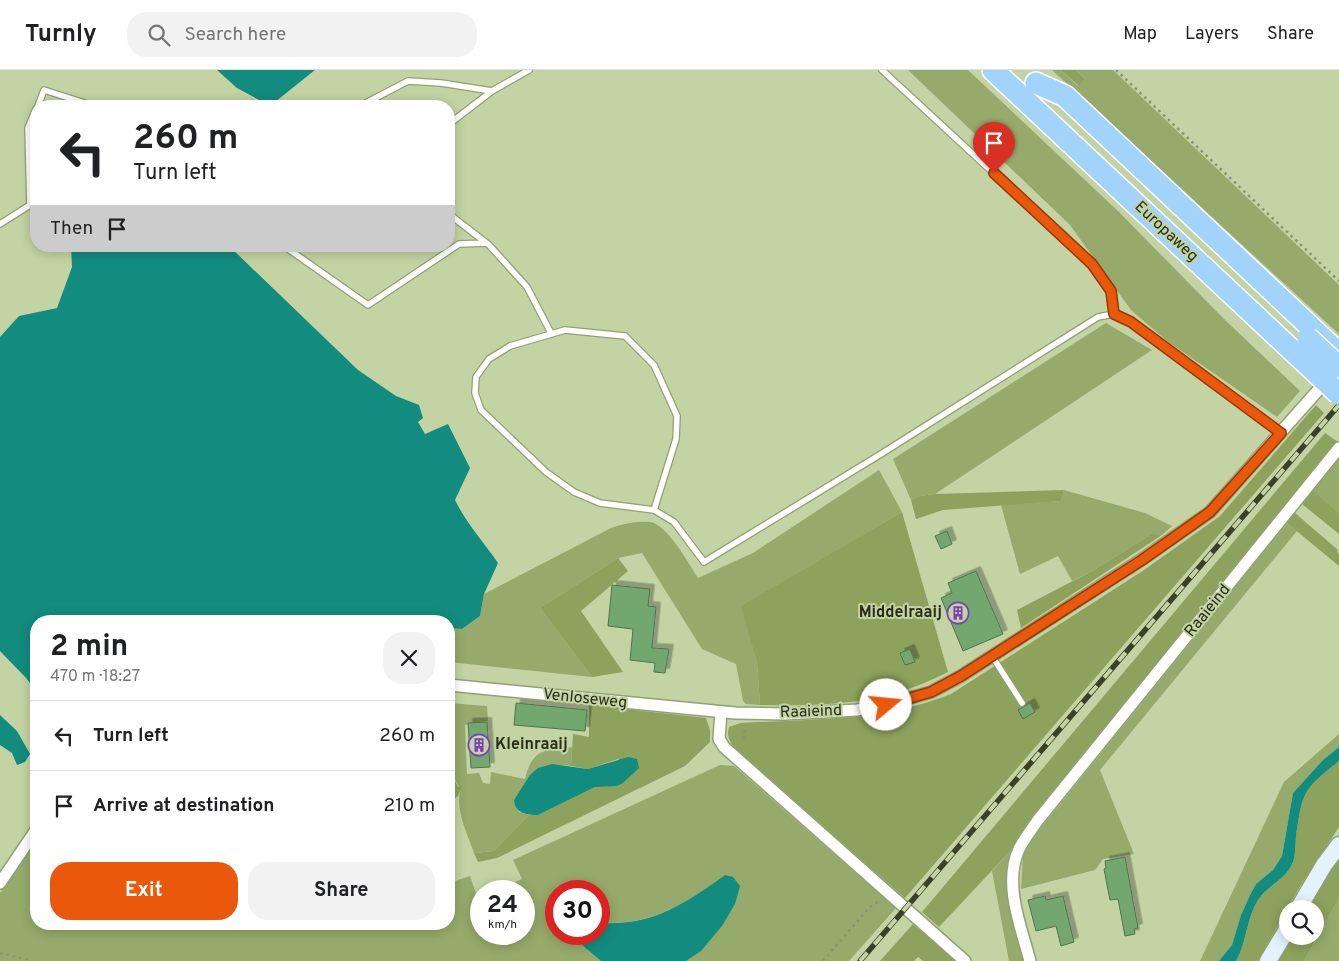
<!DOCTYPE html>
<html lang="en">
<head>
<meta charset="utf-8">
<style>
  body { margin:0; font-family:Overpass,sans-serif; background:#f2f2f2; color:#202124; height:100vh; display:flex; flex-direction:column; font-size:19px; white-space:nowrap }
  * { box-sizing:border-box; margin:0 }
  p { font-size:16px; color:#757577 }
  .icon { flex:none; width:28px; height:28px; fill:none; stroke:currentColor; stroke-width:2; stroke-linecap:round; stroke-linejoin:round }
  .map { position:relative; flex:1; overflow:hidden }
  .sheet { position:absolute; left:30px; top:545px; width:425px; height:315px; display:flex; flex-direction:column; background:#fff; border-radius:20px; box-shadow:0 2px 12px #0003 }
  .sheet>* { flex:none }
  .banner { position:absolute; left:30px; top:30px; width:425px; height:152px; border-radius:20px; box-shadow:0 2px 12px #0003; background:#fff; color:#202124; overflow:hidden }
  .controls { position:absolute; left:1279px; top:830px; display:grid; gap:10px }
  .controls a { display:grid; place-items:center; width:45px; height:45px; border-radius:50%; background:#fff; box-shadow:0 2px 12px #0003; font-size:25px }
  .speed { position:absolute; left:470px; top:810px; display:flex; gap:10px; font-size:25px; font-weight:700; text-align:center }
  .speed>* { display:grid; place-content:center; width:65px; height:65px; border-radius:50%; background:#fff; box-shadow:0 2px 12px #0003; line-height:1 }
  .speed small { font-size:12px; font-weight:400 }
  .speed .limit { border:8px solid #d22; background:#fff; color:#111 }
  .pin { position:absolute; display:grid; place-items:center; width:42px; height:42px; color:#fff; margin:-51px -21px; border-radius:50% 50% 50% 0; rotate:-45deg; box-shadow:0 0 5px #0007 }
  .pin .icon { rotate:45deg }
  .me { position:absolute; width:55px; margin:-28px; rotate:73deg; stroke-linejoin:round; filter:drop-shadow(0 0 4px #0008) }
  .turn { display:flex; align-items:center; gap:18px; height:105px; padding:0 20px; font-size:22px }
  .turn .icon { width:65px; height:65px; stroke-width:2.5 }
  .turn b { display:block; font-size:35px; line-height:42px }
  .then { display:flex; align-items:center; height:48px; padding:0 20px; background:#0003; gap:10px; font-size:19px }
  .round { display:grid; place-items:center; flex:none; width:52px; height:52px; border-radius:20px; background:#f2f2f2 }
  .headline { display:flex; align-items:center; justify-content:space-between; height:85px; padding:0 20px }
  h1 { font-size:30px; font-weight:700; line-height:38px }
  .button { display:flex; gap:10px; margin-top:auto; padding:10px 20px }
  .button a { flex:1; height:58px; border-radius:20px; background:#ea580c; color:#fff; font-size:20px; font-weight:700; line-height:58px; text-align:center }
  .button a+a { background:#f2f2f2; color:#202124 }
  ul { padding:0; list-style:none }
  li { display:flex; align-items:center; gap:15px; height:70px; padding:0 20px; border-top:1px solid #e0e0e0 }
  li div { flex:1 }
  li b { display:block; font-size:19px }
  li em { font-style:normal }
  header { display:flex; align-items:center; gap:30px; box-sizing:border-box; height:70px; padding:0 25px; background:#fff; border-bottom:1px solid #e0e0e0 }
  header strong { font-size:24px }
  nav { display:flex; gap:28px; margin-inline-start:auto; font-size:18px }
  .search { width:350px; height:45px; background:#f2f2f2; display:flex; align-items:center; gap:12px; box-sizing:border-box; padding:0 18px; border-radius:20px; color:#757577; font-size:19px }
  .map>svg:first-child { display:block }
  .green { fill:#96aa6b }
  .forest { fill:#8da25c }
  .water { fill:#128c7e }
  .building { fill:#72a76f; stroke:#527350; filter:url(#shadow) }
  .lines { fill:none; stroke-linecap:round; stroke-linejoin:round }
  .lane-casing { stroke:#92a173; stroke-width:8 }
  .street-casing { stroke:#92a173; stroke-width:14 }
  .secondary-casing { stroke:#92a173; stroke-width:19 }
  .highway-casing { stroke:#fff; stroke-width:24 }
  .path { stroke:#899570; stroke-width:2.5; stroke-dasharray:2.5 4; stroke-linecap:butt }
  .lane { stroke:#fff; stroke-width:5.5 }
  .street { stroke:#fff; stroke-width:11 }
  .secondary { stroke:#e3f2fe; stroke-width:16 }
  .highway { stroke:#a2d3fa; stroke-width:21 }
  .rail-casing { stroke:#3a412a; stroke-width:5.5 }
  .rail { stroke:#c3d3a3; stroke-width:4; stroke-dasharray:11; stroke-linecap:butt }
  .highway-bridge-casing { stroke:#fff; stroke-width:24; stroke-linecap:butt }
  .highway-bridge { stroke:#a2d3fa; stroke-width:21 }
  .route-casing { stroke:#983908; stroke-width:12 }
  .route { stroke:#ea580c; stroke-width:9 }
  .labels { text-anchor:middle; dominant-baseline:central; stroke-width:4; stroke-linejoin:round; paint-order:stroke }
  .street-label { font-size:16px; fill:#282e1b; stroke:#c3d3a3 }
  .poi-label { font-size:16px; font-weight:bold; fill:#282e1b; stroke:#c3d3a3; text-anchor:end }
</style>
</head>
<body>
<header>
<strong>Turnly</strong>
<div class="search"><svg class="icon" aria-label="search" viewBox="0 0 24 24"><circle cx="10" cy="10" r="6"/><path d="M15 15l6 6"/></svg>Search here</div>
<nav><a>Map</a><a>Layers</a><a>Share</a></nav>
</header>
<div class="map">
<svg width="1339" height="891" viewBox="0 0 1339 891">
  <defs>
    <filter id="shadow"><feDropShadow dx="4.5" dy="-4.5" stdDeviation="0" flood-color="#0004"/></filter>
  </defs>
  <rect width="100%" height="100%" fill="#c3d3a3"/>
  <path class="green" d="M908,0H968L1119,142L1224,249L1300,321L1277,347L1167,271L1131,240L1070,155Z
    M1052,0H1061L1078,16L1085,9L1076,0H1113L1339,215V264Z
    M1106,253L1152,280L935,424L920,426L911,430L893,389Z
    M1339,388V443L1313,420Z
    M879,400L902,442L742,536L757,593L760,635L746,634L743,631L736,594L702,579L642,483L618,488L540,538L592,607L449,592V558L462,559L480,546L484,524L611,458C623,454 636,451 650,452C667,454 689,494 698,508L753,483Z
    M1064,420L1145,443L1172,456L1162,465L1153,463L1094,500L1072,511L1058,486L1020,504L1001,435L1061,431Z
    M1287,453L1297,461L1100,700L1134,784L1103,789L1095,800L1021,819L1023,786L1027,775Z
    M449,633L487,636L488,651L465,655L467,704L479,703L483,713L490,714L491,702L525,709C532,679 544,680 572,677L571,696C532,691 535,704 514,730L519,742L529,745L494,781L474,783C467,762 453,737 462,716L459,717L449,698Z
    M1339,664V677L1323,690L1293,723L1282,786L1273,800L1256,814L1251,823L1241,845L1232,875L1219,891H1200L1284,712Z
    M720,695L734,696L896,838L849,891H686C708,876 721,856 735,834L725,806C683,835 653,855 599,853V821H556V835L551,836L556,845V864H569L601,891H0V823L12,801L36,766V854H449V813L470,806L481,838V864H524V821H501L500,819L522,809L513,790Z
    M1013,778C996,813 1016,855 1026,891H1009L992,801Z
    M1339,828V891H1304Z"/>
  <path class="forest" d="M1061,0H1076L1085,9L1079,16Z
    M1316,335L1324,343L905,828L737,682C731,673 726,668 729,657L741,653C810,649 885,651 951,624L1144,500L1220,446Z
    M1325,363L1338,372L1040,739L1013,778L939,857L922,842Z
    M1064,420L1061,431L943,440L916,449L911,430L920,426L935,424Z
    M1313,420L1339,443V464L1302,434Z
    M902,442L948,602C884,635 830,636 760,635L757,593L741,536Z
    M1295,443L1338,480L1337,482L1339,484V496L1287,453Z
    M1153,463L1162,465L1021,558L1017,540L1094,500Z
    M618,488L628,501L581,541L623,602L592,607L540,538Z
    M589,635L706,648L710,660V672L685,696L497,788L478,792L474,783L494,781L529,745H538L595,717L623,713L635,701L618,689L588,699L571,696L573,664L589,667Z
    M1339,691V757L1299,818L1258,891H1236C1247,872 1246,849 1258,830C1267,816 1285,810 1292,794C1296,787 1295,775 1296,767C1303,721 1302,721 1339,691Z
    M449,698L458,717L463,715L458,726L449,733Z
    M1339,787V828L1304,891H1278L1291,866H1315V839H1307Z
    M913,854L956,891H923L918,887L914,891H880Z"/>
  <path class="water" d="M217,0H315L270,36L237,18Z
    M71,176H229L358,300L396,326L419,335L423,348L418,352L425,364L448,354L470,398L455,430C466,453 483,471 498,493L484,524L480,546L462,559L449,558V551H36V622L27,609L0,581V267L19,246L57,238L72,197Z
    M0,645L17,661L30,684L25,692L17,695L12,683L0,675Z
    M1339,677V691C1302,721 1303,721 1296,767C1295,775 1296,787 1292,794C1285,810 1267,816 1258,830C1246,849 1247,872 1236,891H1219L1232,875L1241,845L1251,823L1256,814L1273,800L1282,786L1293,723L1323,690Z
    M628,687L637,689L639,698L623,713L617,716L595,717L538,745C526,745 515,743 514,730L530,705L538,698L552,694L588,699Z
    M725,805L733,807L740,816L735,834L722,856L701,881L686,891H601L569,864H599V853C652,856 683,835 725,805Z"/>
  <path class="building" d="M947,461L952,474L941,479L935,466Z
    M976,501L1003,564L963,581L941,528L952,523L948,513Z
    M612,515L650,519L648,536L656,537L652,578L669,579L665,603L654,602L655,593L630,590L633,559L608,556Z
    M910,579L915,592L905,595L900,583Z
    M516,633L587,640L585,661L514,655Z
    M1030,633L1035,642L1023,649L1018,640Z
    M487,652L490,697L471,698L468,653Z
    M1125,787L1138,858L1134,859L1135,864L1125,866L1118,829L1110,830L1104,799L1106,798L1105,791Z
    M1045,826L1046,830L1063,826L1074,872L1061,876L1056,856L1036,861L1028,830Z"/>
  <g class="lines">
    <g class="lane-casing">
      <path id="lane" d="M882,0L1092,194L1111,221L1114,244
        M38,36L44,20L94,36
        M360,36L408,11L441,13L492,21L529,0
        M449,54L492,21
        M449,144L489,175L527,217L551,263
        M0,154L30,135L28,58L36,39
        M284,176L368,235L459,174L486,173
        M654,440L676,369L677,346L654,295L625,266L565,260L510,276L489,289L476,307L475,323L481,340L546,402L574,422L600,433L654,440L674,452L704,492L881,384L1098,247L1114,244L1131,252L1281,363
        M992,586L1022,633"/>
    </g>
    <g class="street-casing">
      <path id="street" d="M449,615L735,643L785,644L857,640L885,635L931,622L961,606L1141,490L1210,442L1328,309
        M721,642L719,669L724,677L965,891
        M0,813L36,760
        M1030,891C1021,857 1003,814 1019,779C1024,769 1032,759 1038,750L1339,378"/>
    </g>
    <g class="secondary-casing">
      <path id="secondary" d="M1298,839L1324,795L1339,775
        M1268,891L1288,858"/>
    </g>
    <g class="highway-casing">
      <path id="highway" d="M993,0L1296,284
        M1036,13L1065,26L1333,278"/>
    </g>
    <path class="path" d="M1116,0L1339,211
      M744,669L745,655
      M0,883L33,891
      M823,891L869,838L880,830"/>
    <use href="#lane" class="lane"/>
    <use href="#street" class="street"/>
    <use href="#secondary" class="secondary"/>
    <use href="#highway" class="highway"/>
    <g class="rail-casing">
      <path id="rail" d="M860,891L1339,335"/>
    </g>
    <use href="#rail" class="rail"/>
    <g class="highway-bridge-casing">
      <path id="highway-bridge" d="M1308,268L1339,297
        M1296,284L1339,324"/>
    </g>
    <use href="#highway-bridge" class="highway-bridge"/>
  </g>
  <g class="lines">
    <g class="route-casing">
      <path id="route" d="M886,635L931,622L961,606L1142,490L1210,442L1281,363L1131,252L1114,244L1111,221L1092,194L994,103"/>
    </g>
    <use href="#route" class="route"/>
  </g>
  <defs>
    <g id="building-ring" transform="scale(1.125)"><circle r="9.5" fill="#c3d3a3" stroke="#7b42b8" stroke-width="1.5"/><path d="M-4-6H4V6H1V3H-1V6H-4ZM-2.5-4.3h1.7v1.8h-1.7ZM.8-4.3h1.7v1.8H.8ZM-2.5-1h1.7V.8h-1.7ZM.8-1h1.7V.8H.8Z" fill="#7b42b8"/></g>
  </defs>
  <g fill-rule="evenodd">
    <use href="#building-ring" x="958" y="543"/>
    <use href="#building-ring" x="479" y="675"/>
  </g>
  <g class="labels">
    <g class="street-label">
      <text transform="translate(1166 162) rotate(43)">Europaweg</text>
      <text transform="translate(1208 541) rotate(-51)">Raaieind</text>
      <text transform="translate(585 629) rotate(6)">Venloseweg</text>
      <text transform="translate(811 642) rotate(-2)">Raaieind</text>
    </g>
    <g class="poi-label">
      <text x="942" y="543">Middelraaij</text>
      <text x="495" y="675" text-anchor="start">Kleinraaij</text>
    </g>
  </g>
</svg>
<div class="controls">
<a><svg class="icon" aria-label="search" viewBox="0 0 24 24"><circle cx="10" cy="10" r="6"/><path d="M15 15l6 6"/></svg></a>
</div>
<div class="speed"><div>24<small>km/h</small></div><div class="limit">30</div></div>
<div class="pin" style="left:994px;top:103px;background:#d93025"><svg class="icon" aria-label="arrive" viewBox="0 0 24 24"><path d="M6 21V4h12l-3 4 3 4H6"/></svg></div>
<svg class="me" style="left:886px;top:635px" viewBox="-20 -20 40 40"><circle r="19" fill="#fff"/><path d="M0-13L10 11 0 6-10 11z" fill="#ea580c"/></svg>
<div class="banner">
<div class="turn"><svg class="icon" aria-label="left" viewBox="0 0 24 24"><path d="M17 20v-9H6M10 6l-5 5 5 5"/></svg><div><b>260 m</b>Turn left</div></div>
<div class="then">Then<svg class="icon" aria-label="arrive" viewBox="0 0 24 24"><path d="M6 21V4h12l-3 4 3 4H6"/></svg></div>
</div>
<section class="sheet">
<div class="headline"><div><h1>2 min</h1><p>470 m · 18:27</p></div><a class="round"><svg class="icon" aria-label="close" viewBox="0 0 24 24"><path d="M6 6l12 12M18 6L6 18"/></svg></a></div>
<ul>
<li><svg class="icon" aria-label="left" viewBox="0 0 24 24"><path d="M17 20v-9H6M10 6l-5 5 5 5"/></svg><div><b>Turn left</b></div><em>260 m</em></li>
<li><svg class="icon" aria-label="arrive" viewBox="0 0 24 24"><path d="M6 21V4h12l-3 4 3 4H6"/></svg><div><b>Arrive at destination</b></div><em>210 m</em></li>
</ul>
<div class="button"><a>Exit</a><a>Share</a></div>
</section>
</div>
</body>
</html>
